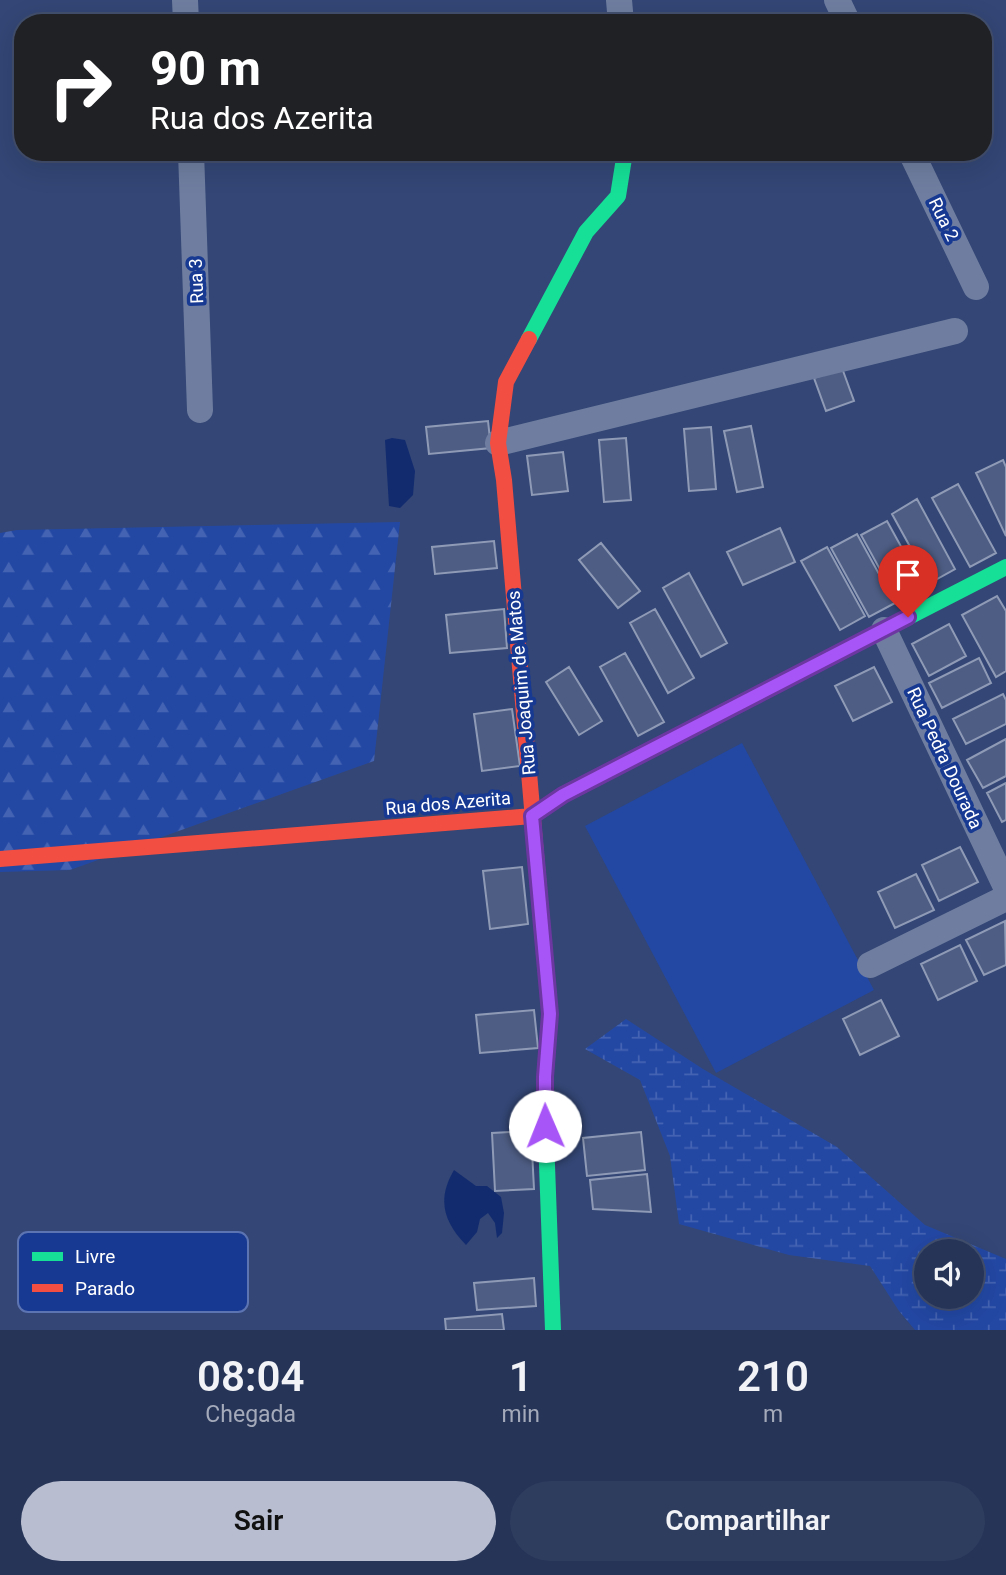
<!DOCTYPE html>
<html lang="pt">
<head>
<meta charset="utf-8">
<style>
  body { margin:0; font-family:Roboto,sans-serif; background:#2e3c5e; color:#f1f3f6; height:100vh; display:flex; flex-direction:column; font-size:26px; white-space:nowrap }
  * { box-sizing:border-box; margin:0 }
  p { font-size:23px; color:#a4aaba }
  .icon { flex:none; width:38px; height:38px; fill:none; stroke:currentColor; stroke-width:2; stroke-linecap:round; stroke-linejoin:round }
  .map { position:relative; height:1330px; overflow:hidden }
  .side { display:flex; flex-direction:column; background:#263458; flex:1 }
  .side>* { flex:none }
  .top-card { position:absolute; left:14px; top:14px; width:978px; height:147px; border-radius:28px; box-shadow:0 7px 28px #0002,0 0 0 2px #424f6e; background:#202124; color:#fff; overflow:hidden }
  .buttons { position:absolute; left:914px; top:1239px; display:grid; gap:14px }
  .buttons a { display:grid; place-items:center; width:70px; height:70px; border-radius:50%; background:#263458; box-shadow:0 7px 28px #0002,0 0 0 2px #424f6e; font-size:35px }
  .pin { position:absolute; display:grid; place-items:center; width:60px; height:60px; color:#fff; margin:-72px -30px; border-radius:50% 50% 50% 0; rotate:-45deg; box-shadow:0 0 7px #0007 }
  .pin .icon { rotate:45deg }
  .me { position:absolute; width:77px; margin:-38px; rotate:359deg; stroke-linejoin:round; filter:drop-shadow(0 0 5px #0008) }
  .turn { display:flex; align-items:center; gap:24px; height:147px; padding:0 21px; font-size:32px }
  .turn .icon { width:91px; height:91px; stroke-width:2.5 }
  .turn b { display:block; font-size:49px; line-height:60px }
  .eta { display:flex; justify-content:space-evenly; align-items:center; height:119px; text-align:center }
  .eta b { font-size:42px; font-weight:600; line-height:49px }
  .action { display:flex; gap:14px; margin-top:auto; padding:14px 21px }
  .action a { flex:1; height:80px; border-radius:42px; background:#b8becf; color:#111; font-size:28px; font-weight:600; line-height:80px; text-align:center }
  .action a+a { background:#2e3c5e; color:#f1f3f6 }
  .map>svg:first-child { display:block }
  .forest { fill:url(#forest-firs) }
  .wetland { fill:url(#wetland-marsh); fill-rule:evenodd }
  .garden { fill:#2348a4 }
  .water { fill:#122b6f }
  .building { fill:#4e5d84; stroke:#8f9bb6; stroke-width:2 }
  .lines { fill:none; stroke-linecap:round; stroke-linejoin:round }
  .street { stroke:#6f7ea0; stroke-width:26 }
  .fast { stroke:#16e098; stroke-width:16 }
  .jam { stroke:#f24e42; stroke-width:16 }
  .route-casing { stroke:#6d37a1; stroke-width:18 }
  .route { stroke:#a855f7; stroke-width:12 }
  .labels { text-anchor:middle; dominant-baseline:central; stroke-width:7; stroke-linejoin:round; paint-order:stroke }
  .street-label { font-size:18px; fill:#fff; stroke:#173991 }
  .key { fill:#173991; stroke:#5d74b2; stroke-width:2 }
  .key-label { font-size:19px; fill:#fff }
</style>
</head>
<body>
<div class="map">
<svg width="1006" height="1330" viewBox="0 0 1006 1330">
  <defs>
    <pattern id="forest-firs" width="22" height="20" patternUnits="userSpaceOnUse" patternTransform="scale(1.75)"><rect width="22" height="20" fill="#2348a4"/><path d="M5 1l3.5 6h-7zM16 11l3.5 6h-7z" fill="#4463b2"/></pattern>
    <pattern id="wetland-marsh" width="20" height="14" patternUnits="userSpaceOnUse" patternTransform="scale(1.75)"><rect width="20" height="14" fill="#2348a4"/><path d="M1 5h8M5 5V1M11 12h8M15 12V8" fill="none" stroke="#4463b2"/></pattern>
  </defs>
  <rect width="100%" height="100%" fill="#334675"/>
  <path class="forest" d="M400,522L374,761L70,870L0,872V533L17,530Z"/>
  <path class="wetland" d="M626,1019L703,1069L837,1147L925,1225L1006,1259V1330H915L899,1311L870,1266L789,1255L679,1224L670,1156L640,1080L585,1049ZM926,1251H971V1297H926Z"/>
  <path class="garden" d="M742,743L874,990L716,1073L585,826Z"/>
  <path class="water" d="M392,438L405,440L415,471L413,495L400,508L389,506L385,440Z
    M454,1170L476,1186H487L501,1197L504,1213L502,1233L497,1238L495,1223L488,1213L480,1219L477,1232L466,1245C443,1221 437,1199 454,1170Z"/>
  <path class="building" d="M842,368L854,401L826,411L814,378Z
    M488,421L491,448L429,454L426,427Z
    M751,426L763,487L737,492L724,431Z
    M711,427L716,489L689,491L684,429Z
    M626,438L631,500L604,502L599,440Z
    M563,452L568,491L532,495L527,456Z
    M1003,460L1006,467V536L976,473Z
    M958,484L996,553L970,567L932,498Z
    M917,499L955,569L930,583L892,514Z
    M887,521L925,590L899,604L861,535Z
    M780,528L795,562L743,585L727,552Z
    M857,534L895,603L869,617L831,548Z
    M494,541L497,568L435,574L432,547Z
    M601,543L640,591L618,608L579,560Z
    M827,547L865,616L840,630L801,561Z
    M689,573L727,643L701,657L663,588Z
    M997,596L1006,611V671L996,677L962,615Z
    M504,609L507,648L450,653L446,615Z
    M655,609L694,678L668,693L630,623Z
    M949,624L966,656L929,676L912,644Z
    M625,653L664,722L638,736L600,667Z
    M979,658L991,683L942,708L929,683Z
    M569,667L602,721L579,735L546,682Z
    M874,667L892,702L853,721L835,686Z
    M1003,694L1006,700V724L966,744L953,719Z
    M512,709L520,766L482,771L474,714Z
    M1006,739V776L983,788L967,760Z
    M1006,783V820L1002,822L987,793Z
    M960,847L978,882L939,901L922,865Z
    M522,867L528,924L490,929L483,871Z
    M916,874L934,910L895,928L878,892Z
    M1005,921L1006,965L984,975L966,940Z
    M960,945L977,981L938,1000L921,964Z
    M881,1000L899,1036L860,1055L843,1019Z
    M534,1010L538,1048L480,1053L476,1015Z
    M531,1131L534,1189L495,1191L492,1133Z
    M641,1132L645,1170L587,1176L583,1138Z
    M647,1174L651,1212L593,1209L590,1180Z
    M534,1278L536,1306L477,1310L474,1283Z
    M502,1314L504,1330H446L445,1319Z"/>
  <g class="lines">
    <path class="street" d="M185,0L186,23
      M619,0L621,23
      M837,0L848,23
      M191,152L200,410
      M911,152L976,287
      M498,443L955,331
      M884,630L1006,887
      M870,965L1006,898"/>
    <path class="fast" d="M529,339L586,232L618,196L625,152
      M564,794L1006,567
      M542,925L550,1014L546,1062L545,1110L553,1330"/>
    <path class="jam" d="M529,339L506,382L498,443L504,480L542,925
      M0,859L532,816L564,794"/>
  </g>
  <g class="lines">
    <g class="route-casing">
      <path id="route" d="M545,1126V1077L550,1014L532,816L563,795L908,617"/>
    </g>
    <use href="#route" class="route"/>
  </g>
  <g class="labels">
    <g class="street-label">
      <text transform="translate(944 219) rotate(64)">Rua 2</text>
      <text transform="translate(196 281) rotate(-92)">Rua 3</text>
      <text transform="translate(521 683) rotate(-95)">Rua Joaquim de Matos</text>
      <text transform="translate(945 758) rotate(65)">Rua Pedra Dourada</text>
      <text transform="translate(448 803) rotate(-5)">Rua dos Azerita</text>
    </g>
  </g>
  <rect x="18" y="1232" width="230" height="80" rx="10" class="key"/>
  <rect x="32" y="1252" width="31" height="9" fill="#16e098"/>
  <rect x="32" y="1284" width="31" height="8" fill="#f24e42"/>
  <g class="key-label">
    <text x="75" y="1263">Livre</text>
    <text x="75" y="1295">Parado</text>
  </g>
</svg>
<div class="buttons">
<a><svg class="icon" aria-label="sound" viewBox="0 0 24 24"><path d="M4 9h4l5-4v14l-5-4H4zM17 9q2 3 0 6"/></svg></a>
</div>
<div class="pin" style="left:908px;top:617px;background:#d93025"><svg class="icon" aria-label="arrive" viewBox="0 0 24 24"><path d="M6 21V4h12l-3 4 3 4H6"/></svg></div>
<svg class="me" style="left:545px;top:1126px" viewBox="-20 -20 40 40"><circle r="19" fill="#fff"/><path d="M0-13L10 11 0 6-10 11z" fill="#a855f7"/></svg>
<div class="top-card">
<div class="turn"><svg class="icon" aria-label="right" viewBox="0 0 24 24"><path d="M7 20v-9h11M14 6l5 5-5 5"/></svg><div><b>90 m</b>Rua dos Azerita</div></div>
</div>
</div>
<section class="side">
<div class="eta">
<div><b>08:04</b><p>Chegada</p></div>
<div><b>1</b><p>min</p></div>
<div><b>210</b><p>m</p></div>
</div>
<div class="action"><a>Sair</a><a>Compartilhar</a></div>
</section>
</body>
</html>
